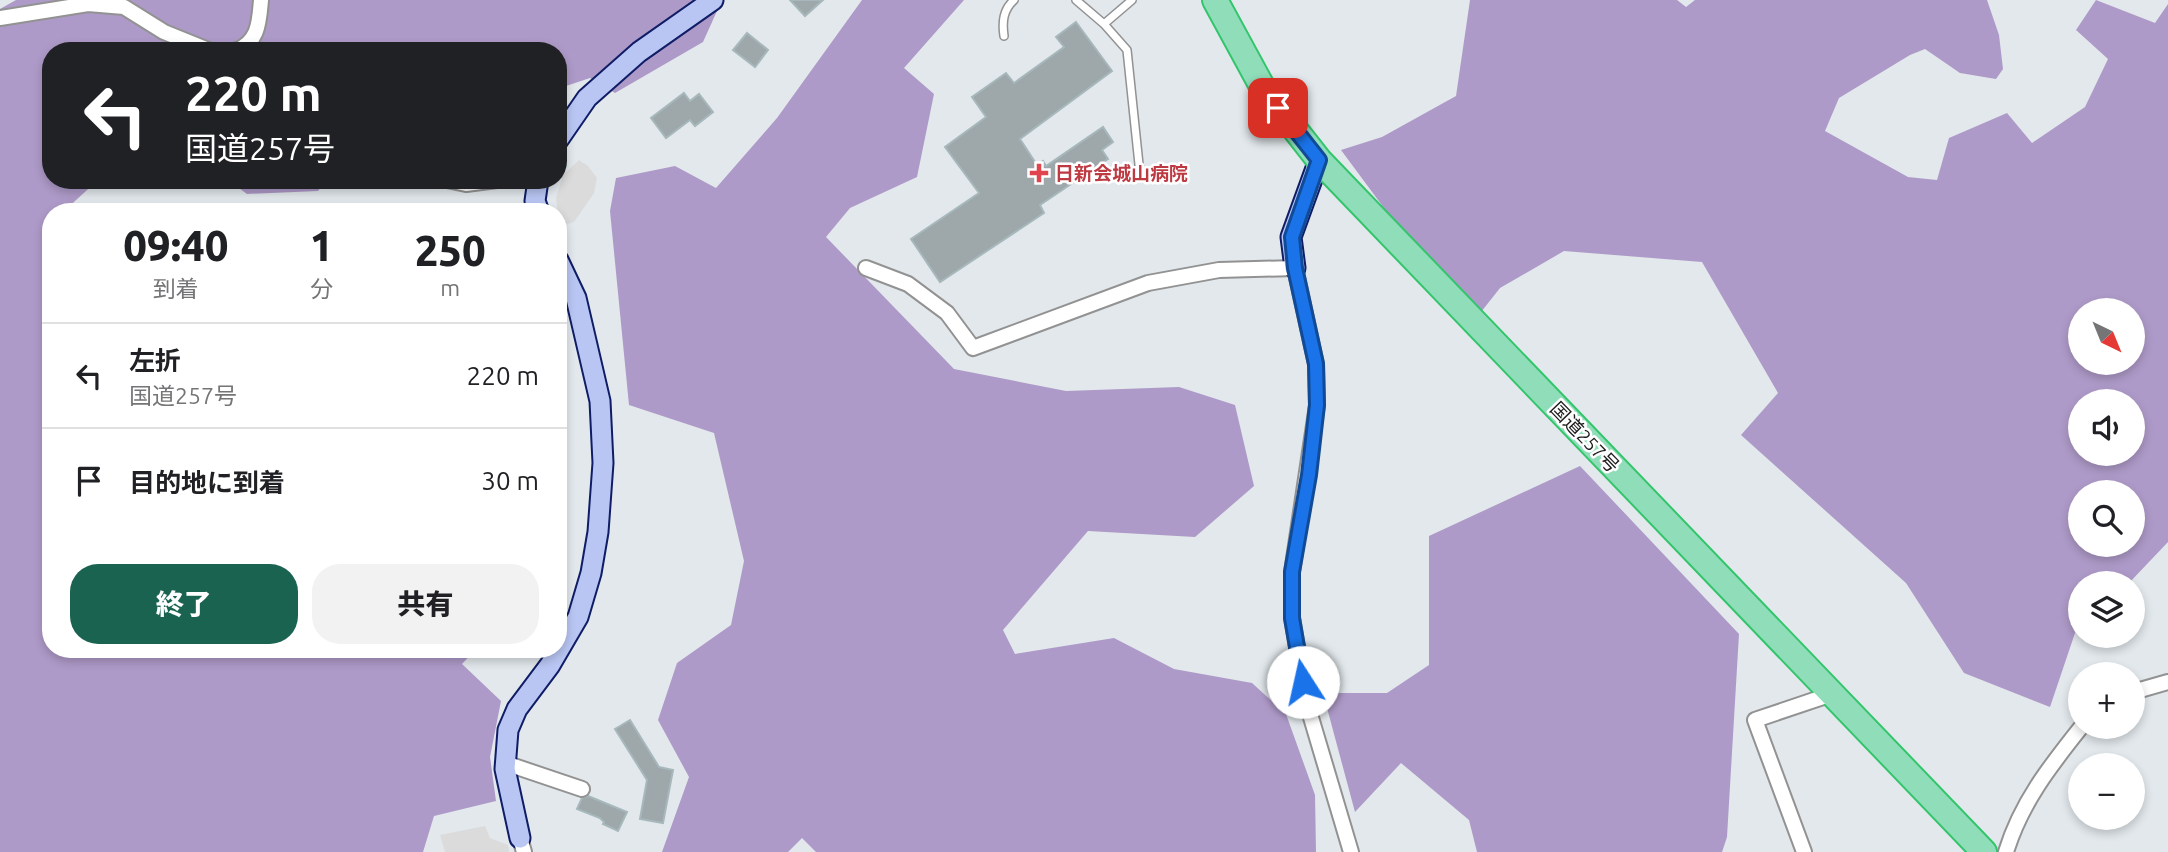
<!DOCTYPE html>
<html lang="ja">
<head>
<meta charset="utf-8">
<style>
  body { margin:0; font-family:Ubuntu,"Noto Sans JP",sans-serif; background:#f2f2f2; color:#202124; height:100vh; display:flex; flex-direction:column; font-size:26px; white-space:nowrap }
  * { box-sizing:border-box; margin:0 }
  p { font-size:23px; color:#757577 }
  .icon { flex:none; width:38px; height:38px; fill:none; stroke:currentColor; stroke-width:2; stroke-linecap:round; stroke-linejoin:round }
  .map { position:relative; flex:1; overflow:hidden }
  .sheet { position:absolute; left:42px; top:203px; width:525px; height:455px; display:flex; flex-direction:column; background:#fff; border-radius:28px; box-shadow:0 4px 10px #0003 }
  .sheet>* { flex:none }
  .banner { position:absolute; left:42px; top:42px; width:525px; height:147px; border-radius:28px; box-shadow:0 4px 10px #0003; background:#202124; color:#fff; overflow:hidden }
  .needle { width:46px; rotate:137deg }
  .fabs { position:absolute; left:2068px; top:298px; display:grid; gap:14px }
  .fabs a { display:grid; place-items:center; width:77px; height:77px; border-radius:50%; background:#fff; box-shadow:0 4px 10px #0003; font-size:35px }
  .pin { position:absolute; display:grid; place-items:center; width:60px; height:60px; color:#fff; margin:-30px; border-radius:14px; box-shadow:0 4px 10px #0006 }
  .me { position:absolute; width:77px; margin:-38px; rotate:350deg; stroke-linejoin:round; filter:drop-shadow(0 0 5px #0008) }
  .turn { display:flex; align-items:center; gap:24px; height:147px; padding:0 28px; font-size:32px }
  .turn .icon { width:91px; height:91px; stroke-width:2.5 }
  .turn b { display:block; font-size:49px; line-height:60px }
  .eta { display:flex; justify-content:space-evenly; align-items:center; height:119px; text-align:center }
  .eta b { font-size:42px; font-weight:800; line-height:49px }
  .primary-button { display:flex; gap:14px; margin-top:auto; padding:14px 28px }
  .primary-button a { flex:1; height:80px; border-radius:28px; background:#1a6351; color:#fff; font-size:28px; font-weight:800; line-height:80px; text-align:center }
  .primary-button a+a { background:#f2f2f2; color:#202124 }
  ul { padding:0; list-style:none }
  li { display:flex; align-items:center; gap:21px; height:105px; padding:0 28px; border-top:2px solid #e0e0e0 }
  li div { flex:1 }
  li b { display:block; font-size:26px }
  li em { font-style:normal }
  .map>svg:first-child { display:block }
  .forest { fill:#ae9ac8; fill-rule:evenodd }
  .parking { fill:#dbdbdb }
  .building { fill:#9ea7aa; stroke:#a6b8bc; stroke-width:2 }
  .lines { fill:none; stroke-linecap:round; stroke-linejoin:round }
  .lane-casing { stroke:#929292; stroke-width:10 }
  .street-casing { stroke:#929292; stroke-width:18 }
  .secondary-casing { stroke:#0f1d66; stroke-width:23 }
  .highway-casing { stroke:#34c56c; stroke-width:28 }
  .lane { stroke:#fff; stroke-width:7 }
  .street { stroke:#fff; stroke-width:14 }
  .secondary { stroke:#b9c6f3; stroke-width:19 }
  .highway { stroke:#90ddba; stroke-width:24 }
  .route-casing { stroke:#114b97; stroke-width:18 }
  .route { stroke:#1a73e8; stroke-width:12 }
  .health-dot { fill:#e0444e; stroke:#fff; stroke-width:2.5 }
  .labels { text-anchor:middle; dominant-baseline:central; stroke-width:5; stroke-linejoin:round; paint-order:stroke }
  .health-label { font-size:19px; font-weight:bold; fill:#be3a42; stroke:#fff; text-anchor:start }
  .street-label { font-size:19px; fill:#1b1b1b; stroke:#fff }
</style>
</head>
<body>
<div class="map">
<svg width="2168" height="852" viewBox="0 0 2168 852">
  <rect width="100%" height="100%" fill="#e2e8ec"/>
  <path class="forest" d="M16,0H722L703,42L615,93L590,78L560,88L558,91V51H51V180H98L63,212H51V649H476L462,664L501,701L490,757L496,801L434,816L423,852H0V9Z
    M862,0H964L904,68L934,94L917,177L850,208L826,237L954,369L1066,391L1179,387L1235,405L1254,486L1195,537L1088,531L1003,630L1015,654L1114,638L1174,669L1252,683L1286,714L1315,795L1316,852H816L802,838L788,852H662L689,777L658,720L677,663L731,625L744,561L714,433L629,405L610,211L616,178L675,166L716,188L777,118Z
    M1470,0H1677L1686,7L1695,0H1987L1999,35L2003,69L1996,79L1960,73L1925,49L1910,55L1839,98L1825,131L1908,177L1937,180L1949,138L2007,113L2032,143L2085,107L2108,59L2076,30L2096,0L2155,23L2168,4V542L2129,583H2081V626L2076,630L2050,707L1964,673L1906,583L1741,435L1778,393L1702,262L1564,251L1500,288L1481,312L1401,231L1341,150L1382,137L1456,96ZM2081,310H2133V362H2081ZM2081,401H2133V453H2081ZM2081,492H2133V544H2081Z
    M228,180H327L318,191L247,194Z
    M1580,466L1739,634L1727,837L1722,852H1477L1469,820L1401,763L1355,812L1323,693H1387L1429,665V536Z"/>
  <path class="parking" d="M579,160L588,166L597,178L594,193L574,222L568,224L559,220L556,198L563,175Z
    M485,826L490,838L508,845L509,852H445L440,835Z"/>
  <path class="building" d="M790,0H823L805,16Z
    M1076,22L1112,71L1020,139L1037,165L1043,161L1046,166L1103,127L1113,142L1102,150L1108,159L1040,205L1044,213L940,282L911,239L979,193L945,147L986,117L972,97L1006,73L1014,83L1064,47L1056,37Z
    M747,33L768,50L755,67L733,50Z
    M684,93L690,101L699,94L713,112L695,126L690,120L666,138L651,118Z
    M630,720L659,767L673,770L663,823L640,819L647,780L615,729Z
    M588,796L627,812L618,831L603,824L604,822L600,818L577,809L582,798Z"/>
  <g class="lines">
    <g class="lane-casing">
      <path id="lane" d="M1076,0L1104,24
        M1132,0L1104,24L1127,50L1140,174
        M1004,36C1002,22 1003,10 1014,0"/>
    </g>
    <g class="street-casing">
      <path id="street" d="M0,18L88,4L124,7L164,32L211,51
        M235,51C259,42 259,22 261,0
        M447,180L466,184L497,180
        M866,268L908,284L947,313L973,348L1148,283L1219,270L1295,268L1316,364L1317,405L1292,572V618L1307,704L1351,852
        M2133,692L2168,682
        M505,763L582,789
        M520,838L524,852
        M1804,852L1755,720L1832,694
        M2006,852C2021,803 2050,766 2082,726"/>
    </g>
    <g class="secondary-casing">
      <path id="secondary" d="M558,140L587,98L639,52L713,0
        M538,180L535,201L539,212
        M1295,268L1291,237L1319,160
        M520,838L505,769L508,730L517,709L550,665L578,617L591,573L598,532L603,463L600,401L576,298L558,260"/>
    </g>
    <g class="highway-casing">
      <path id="highway" d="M1215,0L1264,90L1319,160L1984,852"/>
    </g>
    <use href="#lane" class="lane"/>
    <use href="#street" class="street"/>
    <use href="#secondary" class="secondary"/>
    <use href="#highway" class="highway"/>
  </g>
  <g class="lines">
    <g class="route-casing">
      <path id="route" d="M1278,108L1319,160L1292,237L1295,268L1316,364L1317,405L1309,475L1292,572V618L1303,682"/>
    </g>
    <use href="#route" class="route"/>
  </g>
  <path class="health-dot" d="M1035.5 162.5h7v7h7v7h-7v7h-7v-7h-7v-7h7z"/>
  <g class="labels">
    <g class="health-label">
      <text x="1055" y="173">日新会城山病院</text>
    </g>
    <g class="street-label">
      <text transform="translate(1585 437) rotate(46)">国道257号</text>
    </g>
  </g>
</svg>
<div class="fabs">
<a><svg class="needle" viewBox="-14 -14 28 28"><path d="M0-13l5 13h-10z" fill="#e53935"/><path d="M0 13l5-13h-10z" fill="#757577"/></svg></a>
<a><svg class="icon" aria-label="sound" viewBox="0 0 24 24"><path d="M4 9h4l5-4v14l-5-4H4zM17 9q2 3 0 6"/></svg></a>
<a><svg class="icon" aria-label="search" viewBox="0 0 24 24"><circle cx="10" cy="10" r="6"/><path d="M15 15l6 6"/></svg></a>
<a><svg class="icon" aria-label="layers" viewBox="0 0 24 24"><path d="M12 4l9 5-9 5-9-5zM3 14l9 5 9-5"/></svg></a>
<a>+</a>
<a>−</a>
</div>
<div class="pin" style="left:1278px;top:108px;background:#d93025"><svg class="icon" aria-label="arrive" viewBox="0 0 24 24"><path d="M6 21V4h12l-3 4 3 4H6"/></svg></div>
<svg class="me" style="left:1303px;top:682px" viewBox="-20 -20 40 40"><circle r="19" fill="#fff"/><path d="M0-13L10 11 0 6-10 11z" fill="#1a73e8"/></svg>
<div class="banner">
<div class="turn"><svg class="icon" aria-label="left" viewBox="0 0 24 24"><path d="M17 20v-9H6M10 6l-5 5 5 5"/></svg><div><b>220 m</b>国道257号</div></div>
</div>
<section class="sheet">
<div class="eta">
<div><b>09:40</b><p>到着</p></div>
<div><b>1</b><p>分</p></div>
<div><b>250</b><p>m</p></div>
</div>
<ul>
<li><svg class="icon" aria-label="left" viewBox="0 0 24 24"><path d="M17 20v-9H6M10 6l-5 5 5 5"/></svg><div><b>左折</b><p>国道257号</p></div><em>220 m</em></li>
<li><svg class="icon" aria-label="arrive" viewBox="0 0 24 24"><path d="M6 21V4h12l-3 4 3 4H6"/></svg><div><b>目的地に到着</b></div><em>30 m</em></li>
</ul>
<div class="primary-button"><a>終了</a><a>共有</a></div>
</section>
</div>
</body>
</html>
